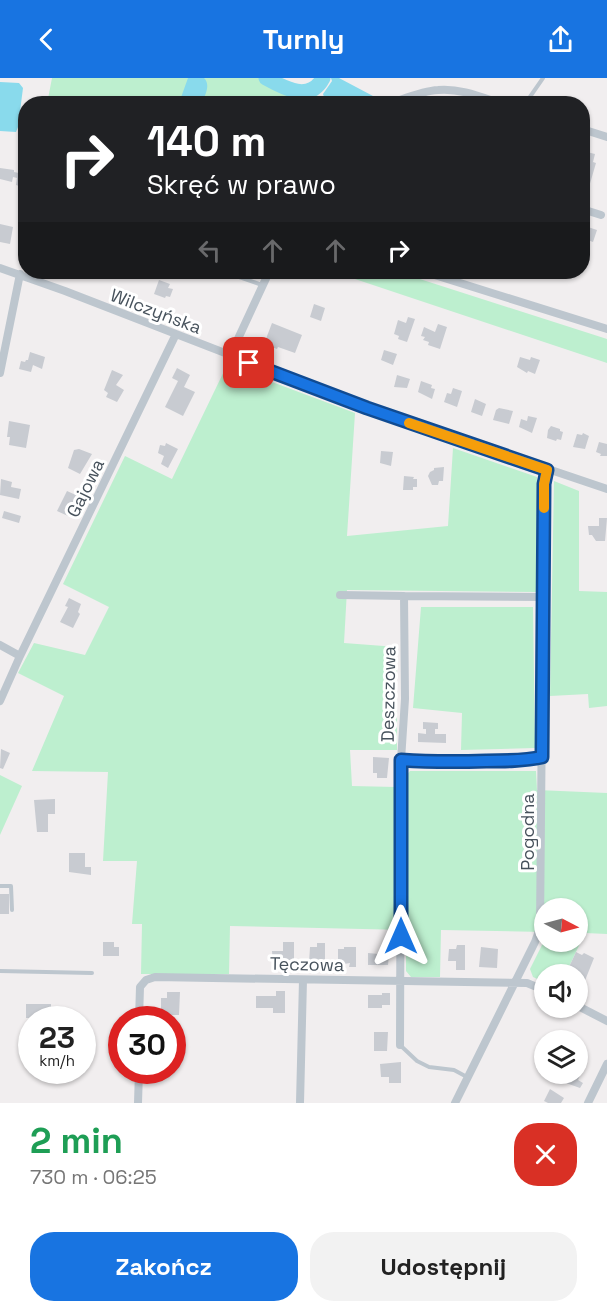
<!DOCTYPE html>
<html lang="pl">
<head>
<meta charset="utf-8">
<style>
  body { margin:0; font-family:"Space Grotesk",sans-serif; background:#f2f2f2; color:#222; height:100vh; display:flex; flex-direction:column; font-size:22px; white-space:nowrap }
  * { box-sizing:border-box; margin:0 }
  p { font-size:20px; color:#767676 }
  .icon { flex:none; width:33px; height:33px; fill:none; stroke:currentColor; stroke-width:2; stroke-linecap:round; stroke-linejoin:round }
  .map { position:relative; height:1025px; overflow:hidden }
  .side { display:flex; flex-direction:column; background:#fff; flex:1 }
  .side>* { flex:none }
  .top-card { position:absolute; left:18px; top:18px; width:572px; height:183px; border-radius:24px; box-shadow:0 2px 4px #0004; background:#202124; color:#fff; overflow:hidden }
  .needle { width:39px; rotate:96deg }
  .buttons { position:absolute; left:534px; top:820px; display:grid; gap:12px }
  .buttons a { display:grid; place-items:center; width:54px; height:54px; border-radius:50%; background:#fff; box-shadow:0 2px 4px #0004; font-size:30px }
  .speed { position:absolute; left:18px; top:928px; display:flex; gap:12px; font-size:30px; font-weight:700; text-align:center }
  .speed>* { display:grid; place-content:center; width:78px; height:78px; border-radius:50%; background:#fff; box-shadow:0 2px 4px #0004; line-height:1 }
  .speed small { font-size:15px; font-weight:400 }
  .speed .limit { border:9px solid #d22; background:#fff; color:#111 }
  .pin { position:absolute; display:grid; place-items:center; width:51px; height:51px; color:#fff; margin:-26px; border-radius:12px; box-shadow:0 3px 9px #0006 }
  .me { position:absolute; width:66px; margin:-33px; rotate:0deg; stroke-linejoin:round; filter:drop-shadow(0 0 4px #0008) }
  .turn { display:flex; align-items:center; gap:21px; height:126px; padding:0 30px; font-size:27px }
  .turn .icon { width:78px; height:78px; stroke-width:2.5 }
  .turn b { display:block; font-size:42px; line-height:51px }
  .lanes { display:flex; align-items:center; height:57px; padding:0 30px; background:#0003; justify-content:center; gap:30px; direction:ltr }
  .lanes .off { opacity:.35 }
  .round { display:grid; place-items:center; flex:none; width:63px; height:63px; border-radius:24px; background:#f2f2f2 }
  .summary { display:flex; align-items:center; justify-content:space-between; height:102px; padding:0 30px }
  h1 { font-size:36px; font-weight:800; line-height:45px; color:#1e9e55 }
  .action { display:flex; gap:12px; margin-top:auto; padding:12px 30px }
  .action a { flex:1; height:69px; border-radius:24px; background:#1874e1; color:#fff; font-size:24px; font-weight:800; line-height:69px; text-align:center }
  .action a+a { background:#f2f2f2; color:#222 }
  header { display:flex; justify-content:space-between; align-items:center; height:78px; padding:0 30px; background:#1874e1; color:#fff; font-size:27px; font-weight:800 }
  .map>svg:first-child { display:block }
  .green { fill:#bdefcf }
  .water { fill:#89daec }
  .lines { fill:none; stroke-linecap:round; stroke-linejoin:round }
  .river { stroke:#89daec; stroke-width:15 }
  .building { fill:#c8cbd1 }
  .service { stroke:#bdc6ce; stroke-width:4 }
  .minor { stroke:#bdc6ce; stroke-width:8 }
  .route-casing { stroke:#104b92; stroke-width:15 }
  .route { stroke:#1874e1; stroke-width:10 }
  .slow { stroke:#f59e0b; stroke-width:10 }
  .labels { text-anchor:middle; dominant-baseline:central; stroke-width:6; stroke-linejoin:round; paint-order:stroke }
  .street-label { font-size:18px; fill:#47525c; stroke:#fff }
</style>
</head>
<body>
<header><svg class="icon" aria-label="back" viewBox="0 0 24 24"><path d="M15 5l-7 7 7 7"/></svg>Turnly<svg class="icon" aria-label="share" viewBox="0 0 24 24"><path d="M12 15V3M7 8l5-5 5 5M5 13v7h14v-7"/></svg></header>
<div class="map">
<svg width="607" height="1025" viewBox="0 0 607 1025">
  <rect width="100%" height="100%" fill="#f1eeef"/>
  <path class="green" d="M52,0H279C294,8 303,9 319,3L316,15L321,25L47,26Z
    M350,194H398L607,261V285L349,199Z
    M227,287L355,335L347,458L448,448L453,370L537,399L536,514L347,512L344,565L397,569V672H350L352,708L396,709L410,693H536L537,712L607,715V856L585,855L565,897H544V904L533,899L530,891L544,863L578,864V831H544V854L441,852L440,899H411L406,893V852L230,848L229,896H141L142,846H132L137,783H103L108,694L32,693L64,618L18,595L34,565L85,577L109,529L63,506L125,378L172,401Z
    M554,403L579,413V513L607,514V628L589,630L588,616L550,618Z
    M421,529H533L535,670L461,672L462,635L413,630Z
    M0,697L22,708L0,757Z"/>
  <path class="water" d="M188,0H204C211,7 205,17 202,25H179Z
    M331,0H339L373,18L374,20L357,25H326L323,16L332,3Z
    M0,4L19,5L23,10L18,49L16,54L0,53Z"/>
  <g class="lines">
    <path class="river" d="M266,0C284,10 310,25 323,0"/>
  </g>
  <path class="building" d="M587,74L595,76L593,84L596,85L589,109L582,107V89Z
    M0,90L14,92V94L24,96L22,109L16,107L17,100L13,99L12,104L0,101Z
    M0,146L13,149L10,166L0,164Z
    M585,148L597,152L593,164L582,160Z
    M159,202L170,206L168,210L173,211L170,219L166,218L165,220L154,216Z
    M314,226L325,230L321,243L310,239Z
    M408,239L415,241L407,264L398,261L399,258L394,256L398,242L406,245Z
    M272,245L302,257L295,275L278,269L277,271L264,266Z
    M438,246L447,249L440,271L428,267L429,264L423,262L425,259L421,258L424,249L435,254Z
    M384,272L397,276L393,287L381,282Z
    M30,274L45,279L42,291L33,287L31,294L19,291L21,283L25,284L26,282H28Z
    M520,279L530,282L531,279L540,282L535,296L528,293L527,295L517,289Z
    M177,290L190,297L184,309L195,314L183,338L165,329L178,303L172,300Z
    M112,292L123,297L116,307L124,312L117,324L106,319L108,315L104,312Z
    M397,297L410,301L407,310L394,309Z
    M421,303L432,307L431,310L435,311L432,321L418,314Z
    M453,310L462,313L457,329L444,324L447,315L451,316Z
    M475,321L486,326L482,338L471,334Z
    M499,330L513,333L509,346L493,342L496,332Z
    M528,338L537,340L532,355L519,349L521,341L527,343Z
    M9,343L30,347L26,370L9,367L10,359H7Z
    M551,348L560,351V353L563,354L561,362L557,361L556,363L547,360L548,352Z
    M583,355L589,358L585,371L573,369L577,356L582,357Z
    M599,364L607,366V378H600L601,376L596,374Z
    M166,365L178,371L168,390L161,386L164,378L158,375L160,367L165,368Z
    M79,371L92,376L80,396L68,390L74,372Z
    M381,373L393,374L391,388L380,385Z
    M444,389L443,403H439L438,407H432L428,398L430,394L434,392V390Z
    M404,398L414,399L413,401H417V409H413V412H403Z
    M1,401L12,404L11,409L21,411L19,421L0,417Z
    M67,413L78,418L68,438L57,433Z
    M4,433L21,438L19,445L2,440Z
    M599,440H607L605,463H596L592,457H589L588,448H599Z
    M69,520L81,526L78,534L80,536L73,550L60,544L68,529L65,528Z
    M423,644L438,645V651H435V656H446V665L418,664V655L426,656V651H423Z
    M1,671L10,675L3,691L0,690Z
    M373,679L389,680L387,700H377V695H373Z
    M55,721V736H48V754H37L34,722Z
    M69,775H85V789H91V797L69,794Z
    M0,816H9V836H0Z
    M103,864H114V869H119V878H103Z
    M283,864H294V892H284V885L273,886L272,873H283Z
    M317,865H325V892L317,891V884L309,885L310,869H317Z
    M457,867H465V892H456V883H448L449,871H456Z
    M344,869H356V889H349L350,885L338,887V871H344Z
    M481,869L498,871L497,890L479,889Z
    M576,874L582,877L584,875L594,880L584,905L578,902V897H576L578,892L569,889Z
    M368,875L389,877L388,887H368Z
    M276,913H285V935H273V930H256V918H276Z
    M167,914H180L179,937H161V920H167Z
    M382,915H390V927H382V930H368V917H382Z
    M26,926H51V940H26Z
    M374,954H388L387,973H374Z
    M401,984V1005H389V999H381L380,986Z
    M578,989L583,991L578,1002L583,1005L580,1010L566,1005L567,1004L558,1000L560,996H578Z
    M550,1011L564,1020L561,1025H548L544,1023Z"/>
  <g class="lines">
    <path class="service" d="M525,26L543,0
      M225,194L262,207
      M402,682L431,684L528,682L541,679
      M0,808H11L12,832
      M0,893L92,895
      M400,967L417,983L429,989L454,992L467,999"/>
    <path class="minor" d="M388,26C404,21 421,13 438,12C460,10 481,19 502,26
      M582,51L607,59
      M582,131L601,137
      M0,190L65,213L367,330L607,411
      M425,194L607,251
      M230,278L269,194
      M0,295L20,196
      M340,517L404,518
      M0,567L20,578
      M0,623L20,578L176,256
      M578,928L607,943
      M139,942L140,909L146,902L155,899L527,905L544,912
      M400,967L401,682L405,621L404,518L543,519
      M138,1025L139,993
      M300,1025L303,902
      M455,1025L535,864L540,850L544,406L547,391
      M588,1025L607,986"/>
  </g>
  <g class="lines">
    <g class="route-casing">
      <path id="route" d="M249,285L367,330L547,392L544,406L542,679C524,683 505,683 486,683C457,684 430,684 401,682V858"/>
    </g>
    <use href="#route" class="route"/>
    <path class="slow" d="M409,345L547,392L544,406V430"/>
  </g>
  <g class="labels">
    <g class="street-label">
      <text transform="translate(156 233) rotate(21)">Wilczyńska</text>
      <text transform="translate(85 410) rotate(-64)">Gajowa</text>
      <text transform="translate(388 616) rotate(-89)">Deszczowa</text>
      <text transform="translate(527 754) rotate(-90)">Pogodna</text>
      <text transform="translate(307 886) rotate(1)">Tęczowa</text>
    </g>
  </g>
</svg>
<div class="buttons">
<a><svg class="needle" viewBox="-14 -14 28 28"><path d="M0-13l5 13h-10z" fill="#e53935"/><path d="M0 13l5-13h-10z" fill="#767676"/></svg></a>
<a><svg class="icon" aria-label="sound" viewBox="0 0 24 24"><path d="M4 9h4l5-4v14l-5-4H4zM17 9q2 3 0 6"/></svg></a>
<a><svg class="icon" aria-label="layers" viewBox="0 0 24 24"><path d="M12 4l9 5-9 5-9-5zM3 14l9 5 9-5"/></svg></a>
</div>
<div class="speed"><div>23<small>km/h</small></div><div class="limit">30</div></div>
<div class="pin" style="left:249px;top:285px;background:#d93025"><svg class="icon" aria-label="arrive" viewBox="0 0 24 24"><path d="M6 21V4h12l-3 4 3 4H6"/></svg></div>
<svg class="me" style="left:401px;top:858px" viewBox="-20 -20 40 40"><path d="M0-17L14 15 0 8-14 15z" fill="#1874e1" stroke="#fff" stroke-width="4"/></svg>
<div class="top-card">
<div class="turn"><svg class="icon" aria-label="right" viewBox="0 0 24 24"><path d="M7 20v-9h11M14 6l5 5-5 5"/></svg><div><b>140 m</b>Skręć w prawo</div></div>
<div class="lanes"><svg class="icon off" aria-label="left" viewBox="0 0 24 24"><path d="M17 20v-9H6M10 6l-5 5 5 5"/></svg><svg class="icon off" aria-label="ahead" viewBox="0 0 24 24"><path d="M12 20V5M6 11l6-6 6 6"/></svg><svg class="icon off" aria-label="ahead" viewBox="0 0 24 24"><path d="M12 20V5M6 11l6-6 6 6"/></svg><svg class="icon" aria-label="right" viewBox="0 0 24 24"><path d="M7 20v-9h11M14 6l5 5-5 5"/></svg></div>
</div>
</div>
<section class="side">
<div class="summary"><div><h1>2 min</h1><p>730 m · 06:25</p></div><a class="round" style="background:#d93025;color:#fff"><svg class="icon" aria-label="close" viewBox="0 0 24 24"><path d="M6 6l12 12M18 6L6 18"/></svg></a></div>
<div class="action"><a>Zakończ</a><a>Udostępnij</a></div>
</section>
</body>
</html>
